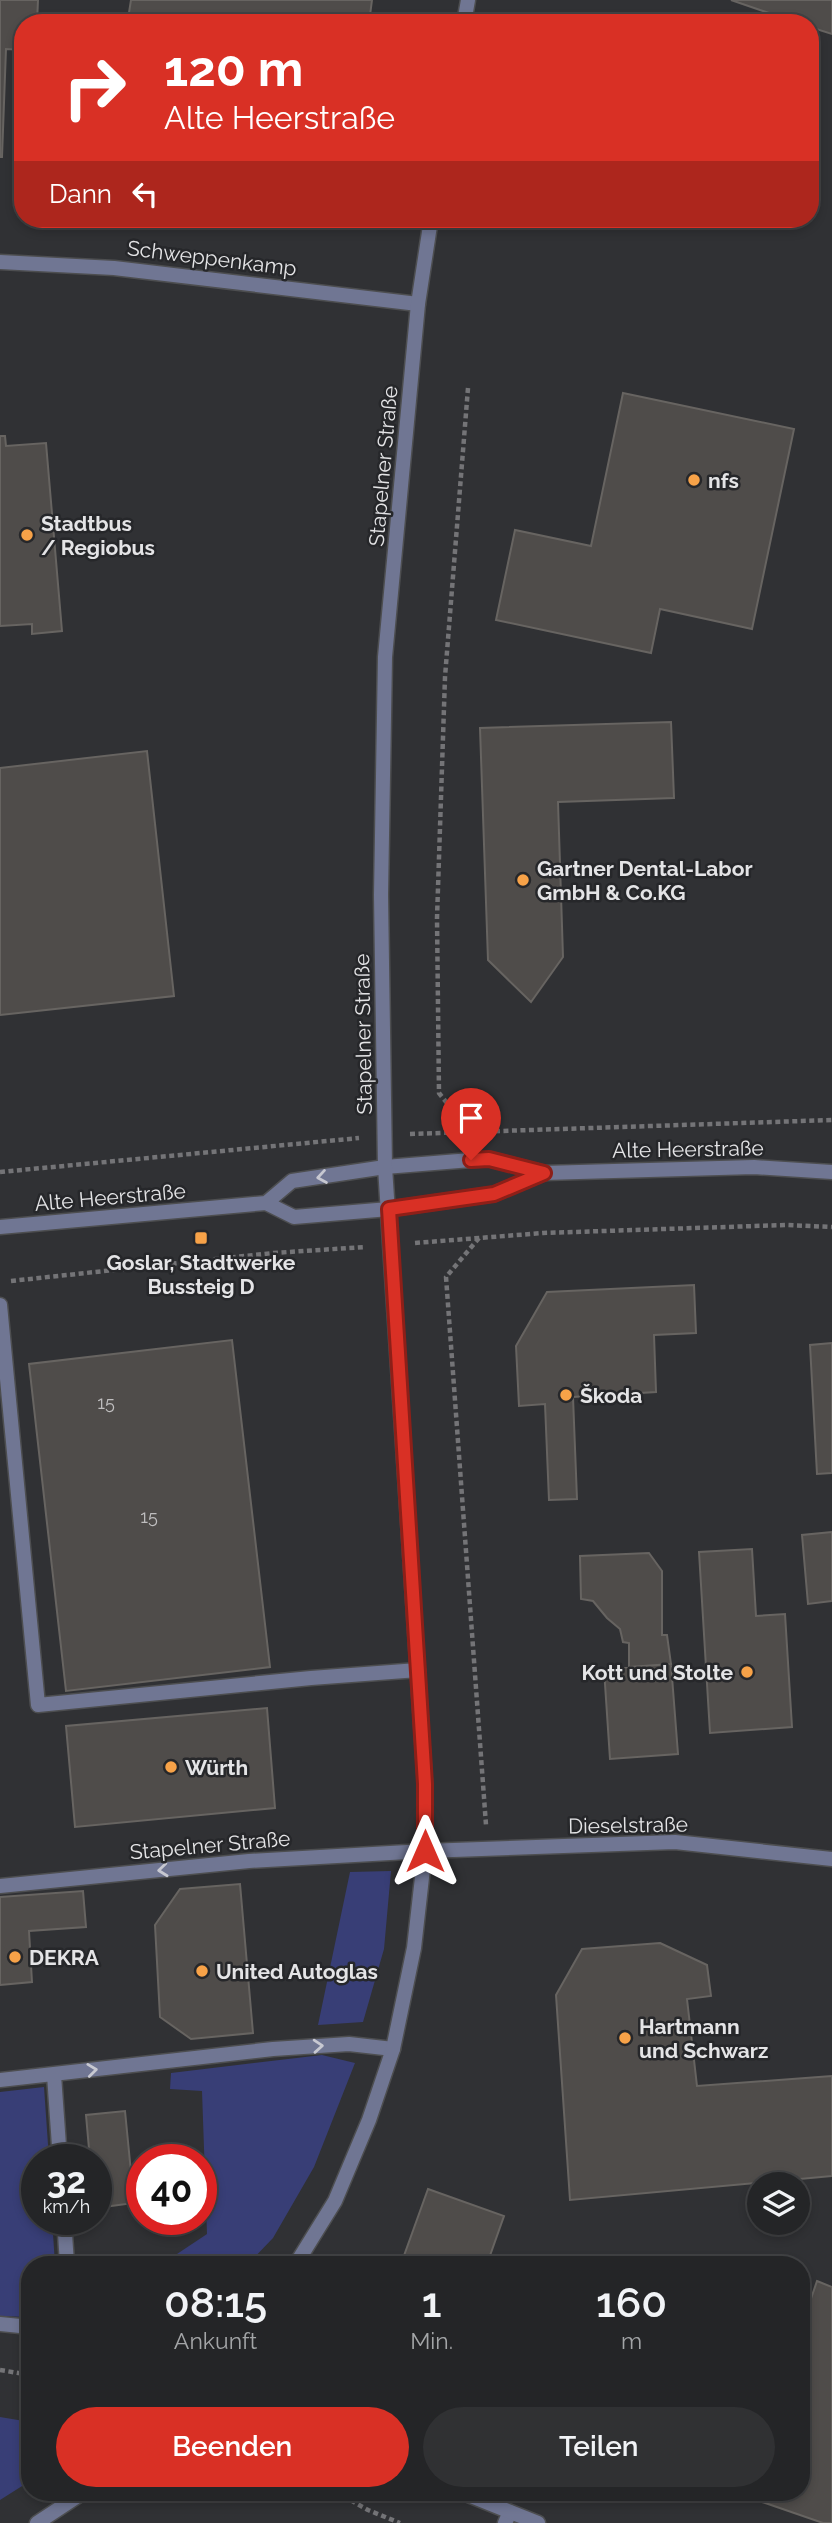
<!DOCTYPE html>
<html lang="de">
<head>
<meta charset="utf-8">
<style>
  body { margin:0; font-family:Raleway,sans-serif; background:#303133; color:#f1f3f6; height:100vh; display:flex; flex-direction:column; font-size:26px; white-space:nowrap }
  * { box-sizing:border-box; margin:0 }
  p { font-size:23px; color:#a3a5a7 }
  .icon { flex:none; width:38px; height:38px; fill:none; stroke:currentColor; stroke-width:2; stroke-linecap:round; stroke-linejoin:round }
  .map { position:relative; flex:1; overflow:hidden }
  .sheet { position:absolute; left:21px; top:2256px; width:789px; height:245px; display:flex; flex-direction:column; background:#242527; border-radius:28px; box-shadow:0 4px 10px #0003,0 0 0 2px #414244 }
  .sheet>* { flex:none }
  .hud { position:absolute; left:14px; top:14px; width:805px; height:214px; border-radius:28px; box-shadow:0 4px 10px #0003,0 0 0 2px #414244; background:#d93025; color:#fff; overflow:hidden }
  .fabs { position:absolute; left:747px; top:2172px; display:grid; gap:14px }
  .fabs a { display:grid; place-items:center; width:63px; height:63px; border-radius:50%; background:#242527; box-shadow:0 4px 10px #0003,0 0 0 2px #414244; font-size:35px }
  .speed { position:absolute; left:21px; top:2144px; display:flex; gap:14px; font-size:35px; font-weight:700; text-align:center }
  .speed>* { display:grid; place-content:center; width:91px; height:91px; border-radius:50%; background:#242527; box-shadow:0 4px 10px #0003,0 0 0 2px #414244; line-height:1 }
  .speed small { font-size:18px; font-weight:400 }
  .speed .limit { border:10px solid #d22; background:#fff; color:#111 }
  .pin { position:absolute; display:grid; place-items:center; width:60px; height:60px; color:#fff; margin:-72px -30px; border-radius:50% 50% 50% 0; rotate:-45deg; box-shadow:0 0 7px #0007 }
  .pin .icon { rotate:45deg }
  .me { position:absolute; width:77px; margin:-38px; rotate:0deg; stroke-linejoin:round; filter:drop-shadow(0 0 5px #0008) }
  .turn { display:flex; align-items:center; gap:24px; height:147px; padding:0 35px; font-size:32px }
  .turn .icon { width:91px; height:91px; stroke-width:2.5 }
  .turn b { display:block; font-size:49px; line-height:60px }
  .then { display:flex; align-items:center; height:66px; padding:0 35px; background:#0003; gap:14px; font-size:26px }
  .eta { display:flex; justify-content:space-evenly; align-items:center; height:119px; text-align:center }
  .eta b { font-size:42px; font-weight:600; line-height:49px }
  .primary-button { display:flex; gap:14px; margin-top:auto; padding:14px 35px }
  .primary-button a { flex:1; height:80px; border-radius:42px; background:#d93025; color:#fff; font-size:28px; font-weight:600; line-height:80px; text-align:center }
  .primary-button a+a { background:#303133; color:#f1f3f6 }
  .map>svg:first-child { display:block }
  .green { fill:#383e76 }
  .building { fill:#4f4c4a; stroke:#676461; stroke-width:2 }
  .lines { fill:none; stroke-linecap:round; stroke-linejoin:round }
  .service-casing { stroke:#4d4e50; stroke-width:17 }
  .minor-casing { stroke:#4d4e50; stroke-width:17 }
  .tertiary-casing { stroke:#4d4e50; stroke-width:17 }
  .path { stroke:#747477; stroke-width:4.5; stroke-dasharray:5 3.5; stroke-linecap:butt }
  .service { stroke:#707693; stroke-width:14 }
  .minor { stroke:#707693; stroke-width:14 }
  .tertiary { stroke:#707693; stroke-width:14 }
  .oneway { stroke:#c7c8d1 }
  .route-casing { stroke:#8d1f18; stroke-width:18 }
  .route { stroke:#d93025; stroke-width:12 }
  .poi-dot { fill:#f7a248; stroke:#26272a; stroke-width:2.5 }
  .labels { text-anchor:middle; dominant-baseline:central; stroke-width:5; stroke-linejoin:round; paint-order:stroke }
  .number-label { font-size:18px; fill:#bfbebf }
  .street-label { font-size:21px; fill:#e4e4e6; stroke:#26272a }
  .poi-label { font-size:21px; font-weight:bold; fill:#e4e4e6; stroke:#26272a; text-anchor:start }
</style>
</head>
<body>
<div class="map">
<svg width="832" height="2523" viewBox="0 0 832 2523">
  <rect width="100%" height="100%" fill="#303134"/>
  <path class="green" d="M391,1871L384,1949L363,2022L318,2025L350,1872Z
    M322,2055L355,2063L314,2167L273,2238L248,2264H162L207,2234L202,2091L170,2089L171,2073Z
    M44,2087L49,2159L37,2160V2219H52L55,2264H30V2317L0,2316V2092Z
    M0,2417L30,2422V2481L0,2500Z"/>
  <path class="building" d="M0,0H38L37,23H23V50L6,49L2,157H0Z
    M131,0H372L369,23H123L128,19Z
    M731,0H832V34L810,27V23H798Z
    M743,219H763L762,223Z
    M623,393L794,429L752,629L660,609L651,653L496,620L515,530L591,546Z
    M0,436H5L6,446L46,443L62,631L32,634V624L0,626Z
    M671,722L674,798L558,802L563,957L531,1002L488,960L480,728Z
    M147,751L174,996L0,1015V768Z
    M694,1285L696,1333L654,1335L656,1392L573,1397L577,1499L549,1500L545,1404L519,1406L516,1346L547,1292Z
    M232,1340L270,1667L66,1691L29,1364Z
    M832,1343V1473L817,1474L810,1345Z
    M832,1532V1601L808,1604L802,1535Z
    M752,1549L756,1616L785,1614L792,1727L710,1733L699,1552Z
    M649,1553L662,1571V1635H667L671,1664L629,1667V1643L623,1642L620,1629L607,1618L593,1601L581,1599L580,1556Z
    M671,1664L678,1754L610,1759L604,1669Z
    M267,1708L275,1808L75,1827L66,1726Z
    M240,1884L253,2033L191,2039L160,2017L155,1925L180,1889Z
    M83,1891L86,1927L29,1931L32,1982L0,1985V1897Z
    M660,1943L707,1965L711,1996L687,1999L697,2086L832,2076V2176L570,2200L556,1995L582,1949Z
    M125,2111L134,2203L96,2208V2160H90L86,2115Z
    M428,2189L504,2216L487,2264H401Z
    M817,2281L832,2287V2523H823L742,2495L743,2492H802V2325Z"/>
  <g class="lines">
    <g class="service-casing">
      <path id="service" d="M0,1305L38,1705L311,1678L418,1670
        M0,1886L249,1861L425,1851
        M54,2075L60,2160
        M0,2080L273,2049L349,2044L393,2049
        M64,2219L67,2264
        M0,2324L30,2327
        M505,2523L510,2512"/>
    </g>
    <g class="minor-casing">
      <path id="minor" d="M0,262L114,268L418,304
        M266,1203L292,1181L385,1167L471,1160L489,1159L544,1173L754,1167L832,1172
        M0,1227L266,1203L294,1217L389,1209L494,1194L544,1173
        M425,1851L675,1842L832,1859
        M461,2492L538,2523"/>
    </g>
    <g class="tertiary-casing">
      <path id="tertiary" d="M464,23L468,0
        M296,2264L335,2201L369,2120L393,2049L414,1948L425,1851V1784L385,1167L381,895L385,657L418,304L431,219
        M37,2523L84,2492"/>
    </g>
    <path class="path" d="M468,388L445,677L437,918L439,1093L468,1130
      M410,1134L832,1120
      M0,1172L359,1138
      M479,1238L446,1277L486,1825
      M415,1243L543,1233L786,1225L832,1227
      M11,1281L273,1253L365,1247
      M0,2370L30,2375
      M336,2492L368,2510L400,2523"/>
    <use href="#service" class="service"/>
    <use href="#minor" class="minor"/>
    <use href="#tertiary" class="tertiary"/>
  </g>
  <defs><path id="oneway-chevron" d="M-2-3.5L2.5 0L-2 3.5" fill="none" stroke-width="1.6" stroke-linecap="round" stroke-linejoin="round" transform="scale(1.75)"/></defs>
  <g class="oneway">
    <use href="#oneway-chevron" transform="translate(322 1177) rotate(171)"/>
    <use href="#oneway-chevron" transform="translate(163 1870) rotate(174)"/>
    <use href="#oneway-chevron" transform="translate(318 2046) rotate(-4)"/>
    <use href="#oneway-chevron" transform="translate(92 2070) rotate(-7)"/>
  </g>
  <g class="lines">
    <g class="route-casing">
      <path id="route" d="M425,1851V1784L389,1209L494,1194L544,1173L489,1159L471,1160"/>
    </g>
    <use href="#route" class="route"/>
  </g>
  <g class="poi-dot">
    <circle cx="694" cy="480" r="7"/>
    <circle cx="27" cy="535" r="7"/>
    <circle cx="523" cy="880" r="7"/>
    <rect x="194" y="1231" width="14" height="14" rx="3.5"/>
    <circle cx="566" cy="1395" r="7"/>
    <circle cx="747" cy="1672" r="7"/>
    <circle cx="171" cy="1767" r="7"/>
    <circle cx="15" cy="1957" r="7"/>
    <circle cx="202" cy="1971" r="7"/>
    <circle cx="625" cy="2038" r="7"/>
  </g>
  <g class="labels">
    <g class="number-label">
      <text x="106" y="1402">15</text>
      <text x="149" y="1516">15</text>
    </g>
    <g class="street-label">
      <text transform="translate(212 258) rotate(7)">Schweppenkamp</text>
      <text transform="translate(383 466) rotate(-85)">Stapelner Straße</text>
      <text transform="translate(363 1034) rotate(-91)">Stapelner Straße</text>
      <text transform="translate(688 1149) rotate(-1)">Alte Heerstraße</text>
      <text transform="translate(110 1197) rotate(-5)">Alte Heerstraße</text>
      <text transform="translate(628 1825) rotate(-1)">Dieselstraße</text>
      <text transform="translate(210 1845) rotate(-5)">Stapelner Straße</text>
    </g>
    <g class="poi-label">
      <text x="708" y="480">nfs</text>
      <text x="41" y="523">Stadtbus<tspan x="41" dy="24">/ Regiobus</tspan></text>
      <text x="537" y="868">Gartner Dental-Labor<tspan x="537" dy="24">GmbH &amp; Co.KG</tspan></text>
      <text x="201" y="1262" text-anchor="middle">Goslar, Stadtwerke<tspan x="201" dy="24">Bussteig D</tspan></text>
      <text x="580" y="1395">Škoda</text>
      <text x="733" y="1672" text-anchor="end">Kott und Stolte</text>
      <text x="185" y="1767">Würth</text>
      <text x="29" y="1957">DEKRA</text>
      <text x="216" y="1971">United Autoglas</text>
      <text x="639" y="2026">Hartmann<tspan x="639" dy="24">und Schwarz</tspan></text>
    </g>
  </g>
</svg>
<div class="fabs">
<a><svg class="icon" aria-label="layers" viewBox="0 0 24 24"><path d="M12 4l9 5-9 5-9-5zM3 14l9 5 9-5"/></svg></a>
</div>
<div class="speed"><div>32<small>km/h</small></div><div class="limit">40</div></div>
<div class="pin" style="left:471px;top:1160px;background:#d93025"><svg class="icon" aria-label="arrive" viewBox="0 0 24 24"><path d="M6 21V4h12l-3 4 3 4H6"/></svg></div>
<svg class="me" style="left:425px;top:1851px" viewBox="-20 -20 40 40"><path d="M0-17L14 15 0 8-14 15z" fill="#d93025" stroke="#fff" stroke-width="4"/></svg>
<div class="hud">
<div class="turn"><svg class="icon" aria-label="right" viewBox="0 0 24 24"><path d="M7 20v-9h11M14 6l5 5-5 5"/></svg><div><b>120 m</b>Alte Heerstraße</div></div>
<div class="then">Dann<svg class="icon" aria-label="left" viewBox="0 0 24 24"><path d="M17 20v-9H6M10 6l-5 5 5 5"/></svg></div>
</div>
<section class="sheet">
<div class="eta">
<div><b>08:15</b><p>Ankunft</p></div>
<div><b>1</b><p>Min.</p></div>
<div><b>160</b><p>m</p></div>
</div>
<div class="primary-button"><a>Beenden</a><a>Teilen</a></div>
</section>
</div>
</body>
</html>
